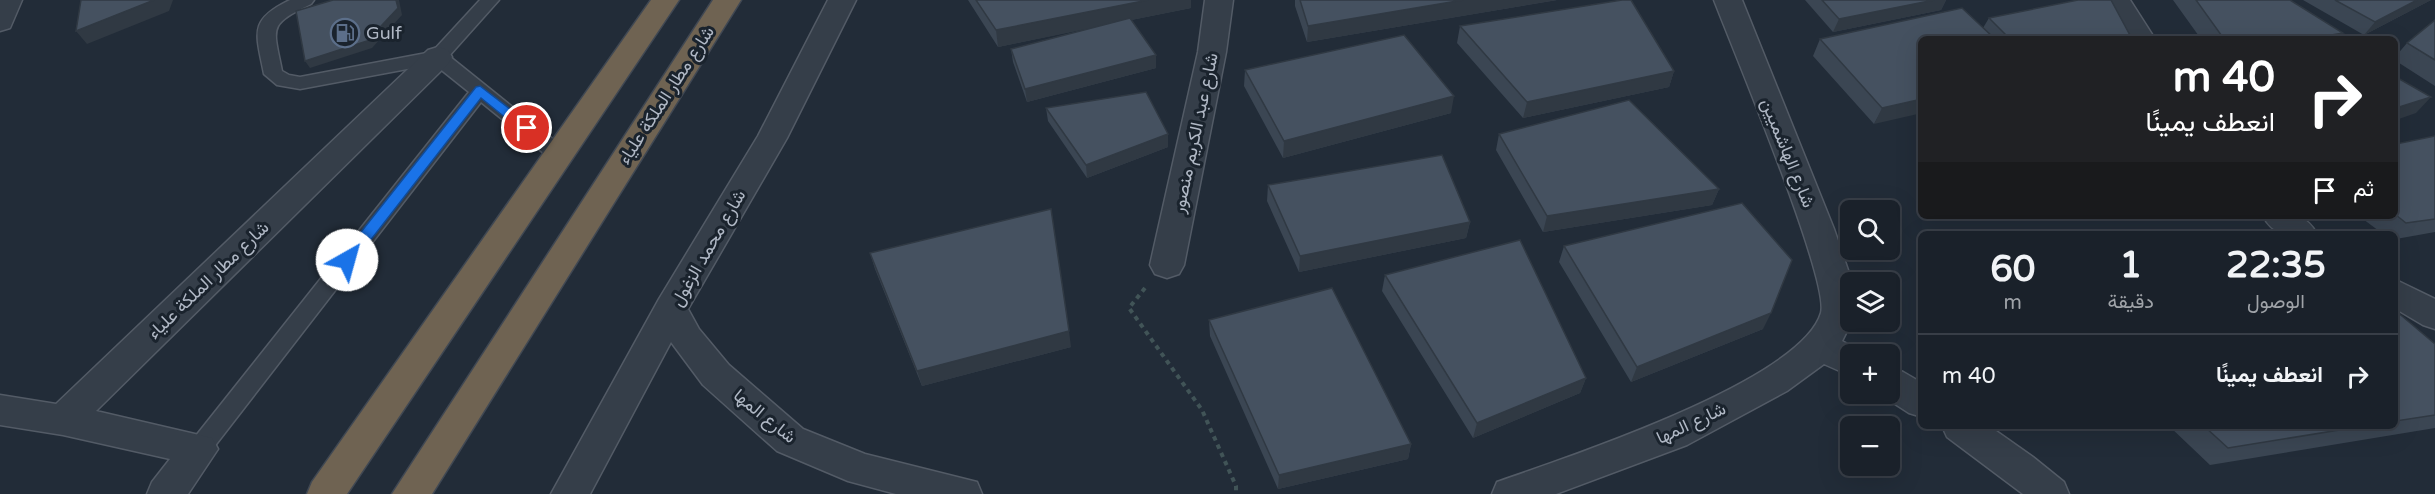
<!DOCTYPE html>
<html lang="ar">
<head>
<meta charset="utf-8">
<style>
  body { margin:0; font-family:"Varela Round",Vazirmatn,sans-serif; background:#272e36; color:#f1f3f6; direction:rtl; height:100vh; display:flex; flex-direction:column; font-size:22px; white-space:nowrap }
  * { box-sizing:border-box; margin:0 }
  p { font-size:20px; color:#9fa3a8 }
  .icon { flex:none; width:33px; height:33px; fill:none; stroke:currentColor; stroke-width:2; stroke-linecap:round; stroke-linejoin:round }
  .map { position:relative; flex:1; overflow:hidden; direction:ltr }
  .sheet { position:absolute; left:1918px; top:231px; width:480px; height:198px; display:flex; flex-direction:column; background:#1a212a; border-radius:9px; box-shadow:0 6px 24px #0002,0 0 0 2px #383e47; direction:rtl }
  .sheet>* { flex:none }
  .top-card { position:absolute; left:1918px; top:36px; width:480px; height:183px; border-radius:9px; box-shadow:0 6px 24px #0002,0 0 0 2px #383e47; direction:rtl; background:#202124; color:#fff; overflow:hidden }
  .fabs { position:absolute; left:1840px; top:200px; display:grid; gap:12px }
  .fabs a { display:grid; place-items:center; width:60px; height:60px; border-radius:9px; background:#1a212a; box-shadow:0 6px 24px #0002,0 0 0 2px #383e47; font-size:30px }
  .pin { position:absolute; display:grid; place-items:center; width:51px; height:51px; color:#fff; margin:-26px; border:3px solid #fff; border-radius:50%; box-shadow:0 2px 6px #0007 }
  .me { position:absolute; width:66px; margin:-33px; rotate:38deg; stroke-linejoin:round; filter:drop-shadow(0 0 4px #0008) }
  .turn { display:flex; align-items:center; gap:21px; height:126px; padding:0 24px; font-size:27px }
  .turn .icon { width:78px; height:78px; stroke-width:2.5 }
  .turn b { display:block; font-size:42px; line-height:51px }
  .then { display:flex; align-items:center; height:57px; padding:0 24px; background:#0003; gap:12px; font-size:22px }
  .eta { display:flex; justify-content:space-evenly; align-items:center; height:102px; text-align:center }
  .eta b { font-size:36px; font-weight:700; line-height:42px }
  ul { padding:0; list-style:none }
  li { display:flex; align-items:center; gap:18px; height:84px; padding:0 24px; border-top:2px solid #383e47 }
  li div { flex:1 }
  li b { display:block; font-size:22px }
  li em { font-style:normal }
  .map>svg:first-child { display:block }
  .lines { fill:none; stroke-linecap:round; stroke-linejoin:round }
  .service-casing { stroke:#535b66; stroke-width:3 }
  .minor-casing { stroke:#535b66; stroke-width:3 }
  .motorway-casing { stroke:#404853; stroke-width:3 }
  .path { stroke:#415457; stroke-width:4; stroke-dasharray:4.5 4.5; stroke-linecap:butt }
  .service { fill:#353e49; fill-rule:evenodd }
  .minor { fill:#353e49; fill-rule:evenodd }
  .motorway { fill:#6f6352; fill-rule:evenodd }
  .wall { fill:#3b4653 }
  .shaded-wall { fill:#303943 }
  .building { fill:#455160; stroke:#303943; stroke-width:1.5 }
  .route { fill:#1a73e8; stroke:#114b97; stroke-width:1.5 }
  .labels { text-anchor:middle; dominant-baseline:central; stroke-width:6; stroke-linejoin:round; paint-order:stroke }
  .poi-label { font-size:18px; fill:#b0b8c5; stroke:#1a232d; text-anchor:start }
  .street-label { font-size:18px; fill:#b0b8c5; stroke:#1a232d }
</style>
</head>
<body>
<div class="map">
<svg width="2435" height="494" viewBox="0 0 2435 494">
  <rect width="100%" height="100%" fill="#222c38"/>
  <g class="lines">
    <g class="service-casing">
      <path id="service" d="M290,0H314L311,4C268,25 273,26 282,71L289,75L300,77L432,52L480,0H499L449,56L565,149L568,154L565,159L558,161L551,159L481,102L207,456L199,459L191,456L187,449L191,442L469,92L434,64L300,89L277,85L264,74C256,33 248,20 290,0Z"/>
    </g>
    <g class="minor-casing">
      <path id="minor" d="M0,0H22L10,28L0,31Z
        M828,0H856L787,138L688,309L699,329L729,365L803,429L865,454L977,482L982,494H896L848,481L777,451L703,385L671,342L590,494H551L659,299L758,136Z
        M1205,0H1233L1226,52L1184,265L1179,274L1167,278L1155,274L1150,265L1198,52Z
        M1714,0H1742L1834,229L1850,276L1852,321L1842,341L1865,354H1851V376L1824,364L1787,391L1687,445L1556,494H1492L1497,482C1565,458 1801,381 1821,313C1830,280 1732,47 1714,0Z
        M2102,0H2130L2155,39H2127Z
        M438,47L448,50L452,57L448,64L96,411L212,438L218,449L188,494H147L152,482L170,459L63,435L0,425V395L56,404L428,50Z
        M2263,216C2287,216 2304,210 2317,234C2293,234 2276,240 2263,216Z
        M2396,280L2435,299V329L2423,325L2396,309Z
        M1890,367L1903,372L1922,383V417L1909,413L1878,393H1890Z
        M1942,426H1989L2033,457L2064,482L2069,494H2023L1947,437Z"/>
    </g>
    <g class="motorway-casing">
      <path id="motorway" d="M651,0H679L347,494H307L312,482Z
        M713,0H741L432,494H392Z"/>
    </g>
    <path class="path" d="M1145,288L1129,308L1202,410L1236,486V494"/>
    <use href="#service" class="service"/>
    <use href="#minor" class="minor"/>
    <use href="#motorway" class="motorway"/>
  </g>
  <path class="wall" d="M968,0H1191V8L1131,20L1156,68L1027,102L1013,62L1011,49L1094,27L998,47Z
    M1295,0H1557L1307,42L1295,6Z
    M1805,0H1946L1941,10L1833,32Z
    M2173,0H2290L2343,33L2338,39H2201Z
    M2303,0H2431L2364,35Z
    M1989,18L2132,39H1922L1874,124L1813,56L1820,39L1983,28Z
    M2435,20V86L2396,61V56L2407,43Z
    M1460,26L1674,71L1669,87L1523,118L1457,43Z
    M1245,70L1451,113L1283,158L1244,86Z
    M1046,108L1168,134V147L1087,178L1048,121Z
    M1499,134L1719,189L1712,205L1543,232L1496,150Z
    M2435,136V232L2396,239V234H2383L2359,216H2396Z
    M1268,185L1470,222L1466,238L1299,272L1267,201Z
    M1564,246L1763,329L1631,382L1559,262Z
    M870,253L1071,347L922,386L875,269Z
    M1385,275L1586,378L1580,393L1473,438L1382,291Z
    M2396,311L2435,344V428L2210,465L2169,426H2396Z
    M1209,320L1411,444L1408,459L1278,489L1210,336Z"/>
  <path class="shaded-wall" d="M154,0H173L169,11L87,44L76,31Z
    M396,0H399L402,15L372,48L310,68L305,61Z
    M1148,0H1191V8L998,47L996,30Z
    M1463,0H1557L1307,42L1308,26Z
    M1934,0H1946L1941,10L1833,32L1839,19Z
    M2417,0H2431L2364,35L2375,22Z
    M2343,33L2338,39H2308Z
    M1156,55V68L1027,102L1025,89Z
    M1674,71L1669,87L1523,118L1527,102Z
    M1454,96L1451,113L1283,158L1284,141Z
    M2431,97L2416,113L2396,120V108Z
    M1922,99V113L1874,124L1882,108Z
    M1168,134V147L1087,178L1086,165Z
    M1719,189L1712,205L1543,232L1547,216Z
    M1470,222L1466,238L1299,272L1300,256Z
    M1771,313L1763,329L1631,382L1637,367Z
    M1069,331L1071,347L922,386L917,371Z
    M1586,378L1580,393L1473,438L1477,423Z
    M1411,444L1408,459L1278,489L1279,475Z"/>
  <path class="building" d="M81,0H154L76,31Z
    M333,0H396L398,8L367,41L305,61L296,11Z
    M976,0H1148L996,30Z
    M1300,0H1463L1308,26Z
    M1622,0H1631L1674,71L1527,102L1460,26Z
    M1822,0H1934L1839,19Z
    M2078,0H2111L2132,39H2010L1989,18Z
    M2196,0H2290L2343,33L2308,39H2224Z
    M2335,0H2417L2375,22Z
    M1962,8L1995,39H1922V99L1882,108L1820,39Z
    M1130,18L1156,55L1025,89L1011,49Z
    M2435,20V60L2407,43Z
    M1404,35L1454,96L1284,141L1245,70Z
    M2396,77L2431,97L2396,108Z
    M1146,92L1168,134L1086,165L1046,108Z
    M1629,100L1719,189L1547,216L1499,134Z
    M2435,136V219L2406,223L2396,215V144Z
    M1442,155L1470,222L1300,256L1268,185Z
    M1742,203L1792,260L1771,313L1637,367L1564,246Z
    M1051,209L1069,331L917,371L870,253Z
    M1520,240L1586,378L1477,423L1385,275Z
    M1332,288L1411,444L1279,475L1209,320Z
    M2396,311L2435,344V415L2396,421Z
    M2204,426H2364L2228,448Z"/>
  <path class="route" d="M480,86L531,125L533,128L531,131H522L481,98L352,264H342L340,260L342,256L476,87Z"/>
  <defs>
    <g id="fuel-ring" transform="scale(1.5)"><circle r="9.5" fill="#1a232d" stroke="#5c6f8a" stroke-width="1.5"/><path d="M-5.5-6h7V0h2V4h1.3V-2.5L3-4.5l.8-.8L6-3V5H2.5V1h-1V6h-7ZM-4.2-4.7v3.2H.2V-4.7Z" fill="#5c6f8a"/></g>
  </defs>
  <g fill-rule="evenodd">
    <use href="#fuel-ring" x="345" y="33"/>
  </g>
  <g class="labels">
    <g class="poi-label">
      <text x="366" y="33">Gulf</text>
    </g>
    <g class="street-label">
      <text transform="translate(666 95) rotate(-57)">شارع مطار الملكة علياء</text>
      <text transform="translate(1195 133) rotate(-78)">شارع عبد الكريم منصور</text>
      <text transform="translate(1788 153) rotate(68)">شارع الهاشميين</text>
      <text transform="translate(708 248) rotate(-60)">شارع محمد الزغول</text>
      <text transform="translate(208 280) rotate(-44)">شارع مطار الملكة علياء</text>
      <text transform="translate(765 416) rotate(39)">شارع المها</text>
      <text transform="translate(1691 423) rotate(-25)">شارع المها</text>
    </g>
  </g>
</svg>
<div class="fabs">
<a><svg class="icon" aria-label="search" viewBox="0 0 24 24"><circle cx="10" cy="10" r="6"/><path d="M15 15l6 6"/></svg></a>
<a><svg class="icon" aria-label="layers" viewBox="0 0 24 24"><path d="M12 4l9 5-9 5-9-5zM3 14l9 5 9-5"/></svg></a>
<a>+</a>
<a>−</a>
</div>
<div class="pin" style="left:527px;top:128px;background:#d93025"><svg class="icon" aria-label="arrive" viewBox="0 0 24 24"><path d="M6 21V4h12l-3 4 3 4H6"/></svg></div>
<svg class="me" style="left:347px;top:260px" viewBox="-20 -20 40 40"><circle r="19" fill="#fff"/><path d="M0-13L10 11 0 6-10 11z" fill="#1a73e8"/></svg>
<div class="top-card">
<div class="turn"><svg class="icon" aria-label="right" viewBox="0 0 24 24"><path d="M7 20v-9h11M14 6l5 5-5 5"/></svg><div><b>40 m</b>انعطف يمينًا</div></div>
<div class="then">ثم<svg class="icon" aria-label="arrive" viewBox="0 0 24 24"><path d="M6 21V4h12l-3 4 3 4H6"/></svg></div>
</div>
<section class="sheet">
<div class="eta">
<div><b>22:35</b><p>الوصول</p></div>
<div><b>1</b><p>دقيقة</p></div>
<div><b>60</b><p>m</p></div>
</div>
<ul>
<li><svg class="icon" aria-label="right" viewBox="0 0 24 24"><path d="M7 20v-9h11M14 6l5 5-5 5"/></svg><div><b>انعطف يمينًا</b></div><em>40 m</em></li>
</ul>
</section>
</div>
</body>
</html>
